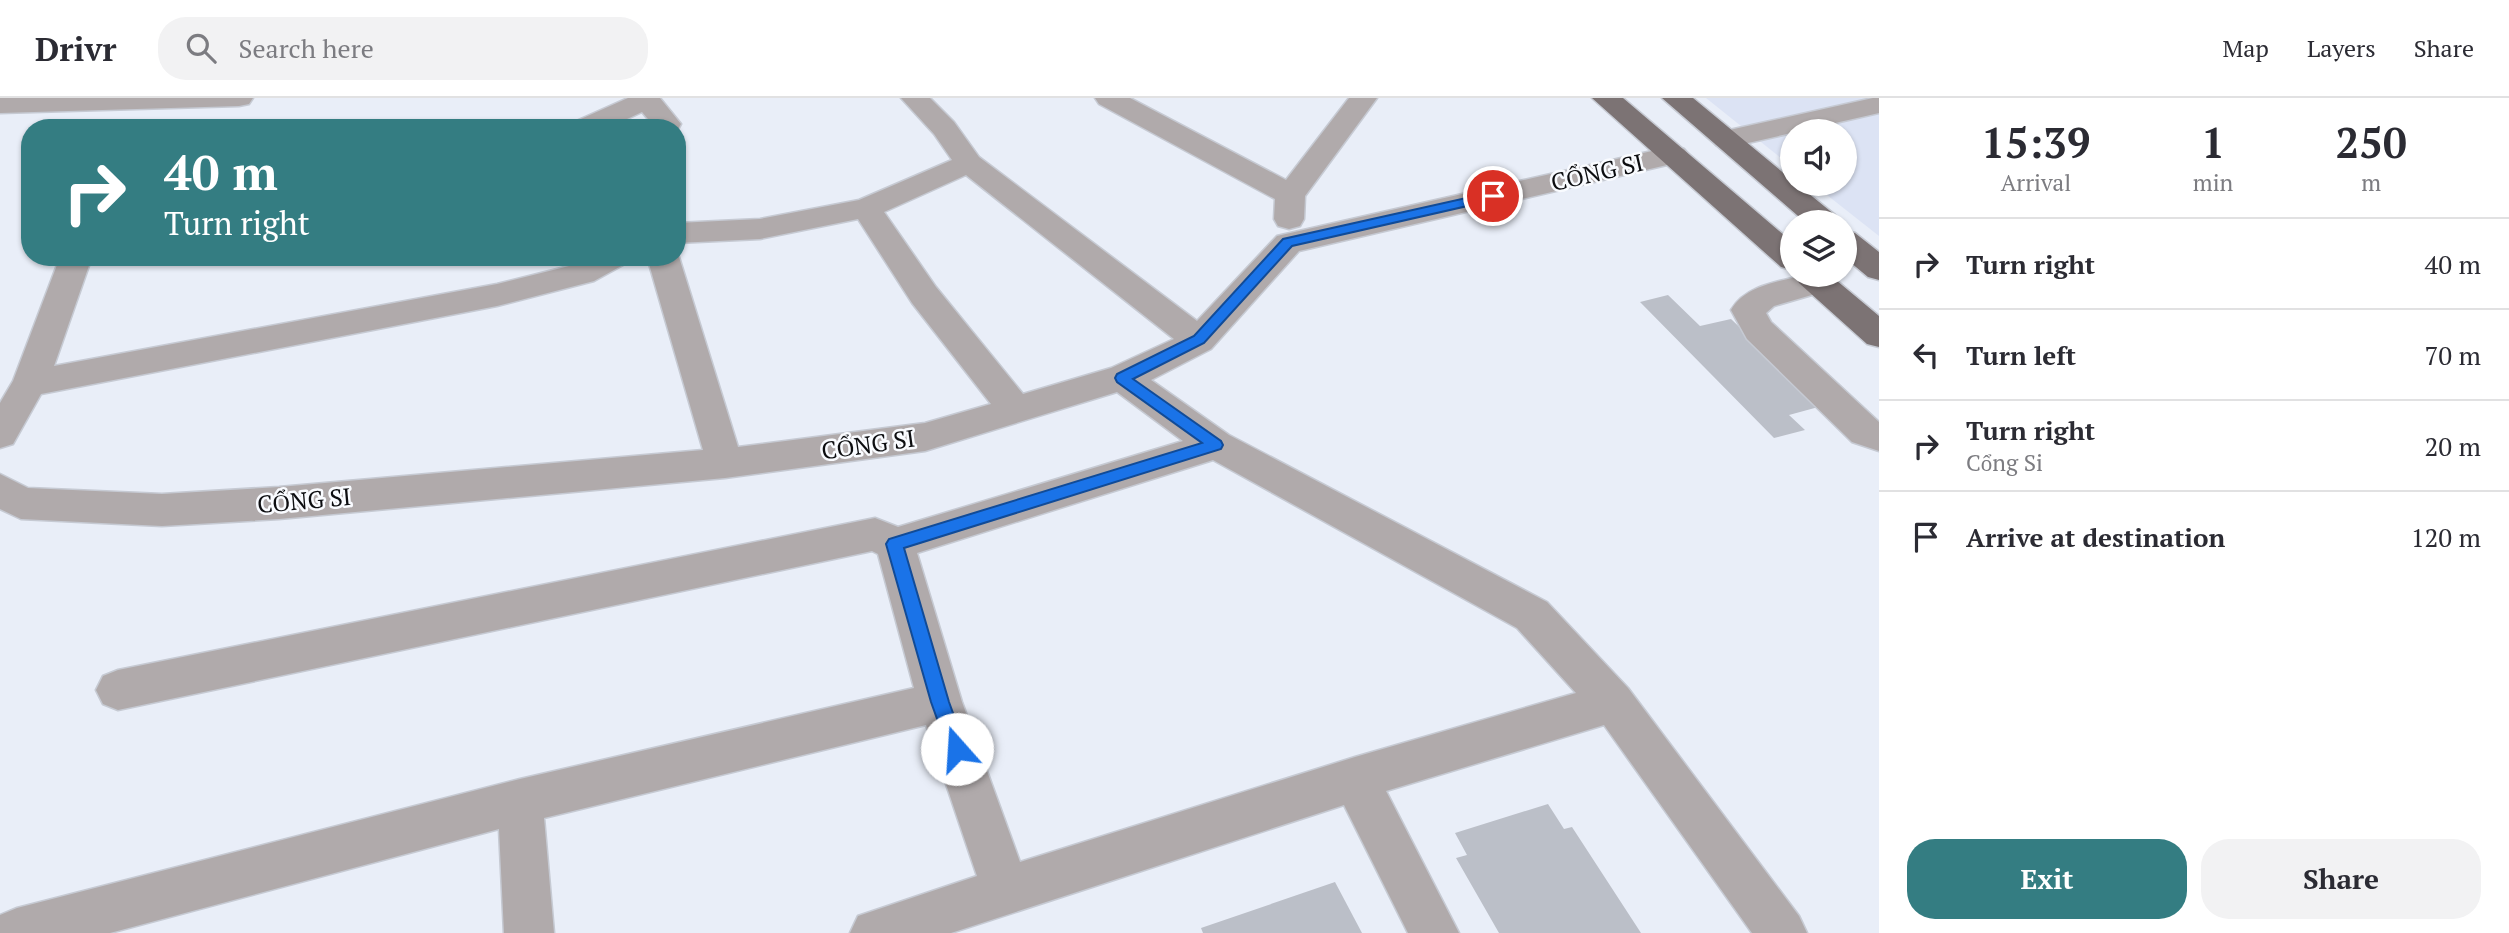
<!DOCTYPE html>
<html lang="en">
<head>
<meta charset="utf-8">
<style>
  body { margin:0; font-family:"PT Serif",serif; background:#f2f2f3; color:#2b2b33; height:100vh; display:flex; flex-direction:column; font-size:26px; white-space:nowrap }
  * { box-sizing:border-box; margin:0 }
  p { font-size:23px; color:#7c7c81 }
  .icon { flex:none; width:38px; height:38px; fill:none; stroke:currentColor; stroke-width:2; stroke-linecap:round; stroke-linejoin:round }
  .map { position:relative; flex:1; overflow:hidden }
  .drawer { display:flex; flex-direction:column; background:#fff; width:630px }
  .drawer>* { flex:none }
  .banner { position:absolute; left:21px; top:21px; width:665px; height:147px; border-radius:28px; box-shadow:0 2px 5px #0004; background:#347d82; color:#fff; overflow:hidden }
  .buttons { position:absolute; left:1780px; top:21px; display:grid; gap:14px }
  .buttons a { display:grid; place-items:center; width:77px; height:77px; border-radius:50%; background:#fff; box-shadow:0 2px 5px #0004; font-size:35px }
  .pin { position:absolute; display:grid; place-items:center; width:60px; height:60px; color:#fff; margin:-30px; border:4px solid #fff; border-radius:50%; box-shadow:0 2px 7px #0007 }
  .me { position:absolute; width:77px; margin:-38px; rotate:341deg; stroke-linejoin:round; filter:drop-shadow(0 0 5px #0008) }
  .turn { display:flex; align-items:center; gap:24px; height:147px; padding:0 28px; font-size:32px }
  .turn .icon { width:91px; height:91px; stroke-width:2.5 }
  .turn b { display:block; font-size:49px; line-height:60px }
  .eta { display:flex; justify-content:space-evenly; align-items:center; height:119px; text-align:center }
  .eta b { font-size:42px; font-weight:600; line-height:49px }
  .action { display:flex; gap:14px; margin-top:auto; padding:14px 28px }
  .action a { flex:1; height:80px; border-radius:28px; background:#347d82; color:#fff; font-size:28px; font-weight:600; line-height:80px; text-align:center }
  .action a+a { background:#f2f2f3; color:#2b2b33 }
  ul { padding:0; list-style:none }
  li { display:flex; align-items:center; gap:21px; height:91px; padding:0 28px; border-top:2px solid #e1e1e2 }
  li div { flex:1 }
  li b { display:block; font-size:26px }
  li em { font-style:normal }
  header { display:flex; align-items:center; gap:42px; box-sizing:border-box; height:98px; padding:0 35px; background:#fff; border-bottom:2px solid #e1e1e2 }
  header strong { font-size:33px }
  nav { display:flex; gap:38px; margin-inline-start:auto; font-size:24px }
  .search { width:490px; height:63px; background:#f2f2f3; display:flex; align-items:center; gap:18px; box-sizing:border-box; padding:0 24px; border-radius:28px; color:#7c7c81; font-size:26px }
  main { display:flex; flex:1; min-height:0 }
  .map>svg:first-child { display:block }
  .built { fill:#dce3f4 }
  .building { fill:#bbbfc8 }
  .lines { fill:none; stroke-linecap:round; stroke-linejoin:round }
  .minor-casing { stroke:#c6cad3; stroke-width:3 }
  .major-casing { stroke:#c6cad3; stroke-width:3 }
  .minor { fill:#b0aaab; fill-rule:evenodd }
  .major { fill:#7c7374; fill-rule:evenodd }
  .route { fill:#1a73e8; stroke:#114b97; stroke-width:2 }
  .labels { text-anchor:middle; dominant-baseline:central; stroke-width:5; stroke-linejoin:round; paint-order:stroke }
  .street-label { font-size:24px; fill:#0c0d10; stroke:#f9fbff }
</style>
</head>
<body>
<header>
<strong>Drivr</strong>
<div class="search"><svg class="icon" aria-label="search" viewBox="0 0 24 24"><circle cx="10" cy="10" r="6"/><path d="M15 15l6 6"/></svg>Search here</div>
<nav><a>Map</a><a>Layers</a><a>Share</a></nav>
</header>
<main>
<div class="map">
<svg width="1879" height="835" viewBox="0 0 1879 835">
  <rect width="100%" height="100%" fill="#e9eef8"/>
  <path class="built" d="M1706,0H1879V138L1813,86H1844V33H1792V69Z"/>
  <path class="building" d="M1668,197L1700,228L1731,221L1822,308L1789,317L1805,332L1774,340L1640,204Z
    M1548,706L1564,731L1572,729L1641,835H1499L1456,760L1467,757L1455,735Z
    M1335,784L1362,835H1203L1201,830Z"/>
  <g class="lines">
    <g class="minor-casing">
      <path id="minor" d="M0,0H253L249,6L239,8L0,15Z
        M628,0H660L681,26L677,33V30H651L653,27L642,14L608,30H570L574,24Z
        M901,0H930L954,24L979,59L1197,223L1277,138L1674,48L1684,51L1689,57L1684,63L1299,153L1211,251L1151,282L1229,337L1547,504L1628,590L1799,818L1807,835H1752L1604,627L1386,693L1459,835H1408L1344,707L951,835H850L858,818L977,778L926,627L544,720L554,835H504L499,731L110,835H0V817L17,810L520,681L914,590L878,456L872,453L118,612L103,606L96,592L103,578L118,572L875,420L898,429L1183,343L1117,294L925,353L725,380L279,421L162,428L21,421L0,411V376L28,390L162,396L279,389L703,352L647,159H677V156L679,159L738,349L925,325L991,306L912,205L858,121L760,141L677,145V125L760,121L859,102L952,62L934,36ZM966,77L1174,241L1111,270L1023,296L936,189L884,114ZM1213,362L1517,530L1576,595L1355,659L1020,764L962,604L917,455Z
        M1095,0H1130L1286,82L1349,0H1377L1305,98L1304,121L1300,128L1289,131L1278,128L1274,121L1275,101L1099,6Z
        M1873,0H1879V15L1726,50L1716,47L1712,41L1716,35Z
        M60,159H92L54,268L497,186L573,167L586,159H628L623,167L594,183L497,208L41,296L13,346L0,350V305L13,283Z
        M1804,177H1830L1834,184L1829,192L1774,208L1766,215L1771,224L1879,324V353L1852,344L1747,241L1731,212C1746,187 1778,184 1804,177Z"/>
    </g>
    <g class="major-casing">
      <path id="major" d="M1592,0H1623L1792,144V172L1781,169Z
        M1662,0H1693L1792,82V86H1797L1835,117L1839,124H1805Z
        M1844,132L1855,135L1879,154V182L1868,179L1844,159Z
        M1794,177H1830L1879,218V249L1867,246L1799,185Z"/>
    </g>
    <use href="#minor" class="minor"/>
    <use href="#major" class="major"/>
  </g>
  <path class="route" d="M1493,94L1500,98L1498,101L1292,148L1204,245L1133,281L1221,343L1223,347L1221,351L904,450L949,604L966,651L963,657L957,660L950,657L931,604L886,446L889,441L1202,345L1117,284L1115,280L1117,276L1194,238L1283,141Z"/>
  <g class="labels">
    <g class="street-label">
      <text transform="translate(1597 74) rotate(-13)">CỔNG SI</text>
      <text transform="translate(868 346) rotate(-8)">CỔNG SI</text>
      <text transform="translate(304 402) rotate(-5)">CỔNG SI</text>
    </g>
  </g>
</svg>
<div class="buttons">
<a><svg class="icon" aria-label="sound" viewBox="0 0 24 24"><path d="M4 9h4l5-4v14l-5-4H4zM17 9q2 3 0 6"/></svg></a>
<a><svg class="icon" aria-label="layers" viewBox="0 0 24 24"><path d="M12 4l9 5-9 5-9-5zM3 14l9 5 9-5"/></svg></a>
</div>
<div class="pin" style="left:1493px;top:98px;background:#d93025"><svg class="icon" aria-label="arrive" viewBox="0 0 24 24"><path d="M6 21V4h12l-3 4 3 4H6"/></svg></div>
<svg class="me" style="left:957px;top:651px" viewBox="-20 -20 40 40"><circle r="19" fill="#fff"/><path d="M0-13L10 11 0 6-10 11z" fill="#1a73e8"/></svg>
<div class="banner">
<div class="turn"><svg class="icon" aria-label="right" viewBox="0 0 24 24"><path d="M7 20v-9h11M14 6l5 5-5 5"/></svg><div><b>40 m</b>Turn right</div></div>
</div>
</div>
<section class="drawer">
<div class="eta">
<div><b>15:39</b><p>Arrival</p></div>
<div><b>1</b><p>min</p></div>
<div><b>250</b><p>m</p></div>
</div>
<ul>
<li><svg class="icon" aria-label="right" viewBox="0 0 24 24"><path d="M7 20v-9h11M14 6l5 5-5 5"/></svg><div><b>Turn right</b></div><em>40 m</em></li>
<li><svg class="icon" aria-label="left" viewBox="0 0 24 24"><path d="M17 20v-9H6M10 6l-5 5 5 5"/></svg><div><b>Turn left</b></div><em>70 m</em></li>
<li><svg class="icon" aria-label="right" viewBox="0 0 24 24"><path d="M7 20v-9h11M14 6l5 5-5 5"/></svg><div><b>Turn right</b><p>Cổng Si</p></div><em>20 m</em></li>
<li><svg class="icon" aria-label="arrive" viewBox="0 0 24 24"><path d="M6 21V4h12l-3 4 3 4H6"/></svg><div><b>Arrive at destination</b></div><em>120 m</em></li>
</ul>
<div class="action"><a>Exit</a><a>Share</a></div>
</section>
</main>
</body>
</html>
